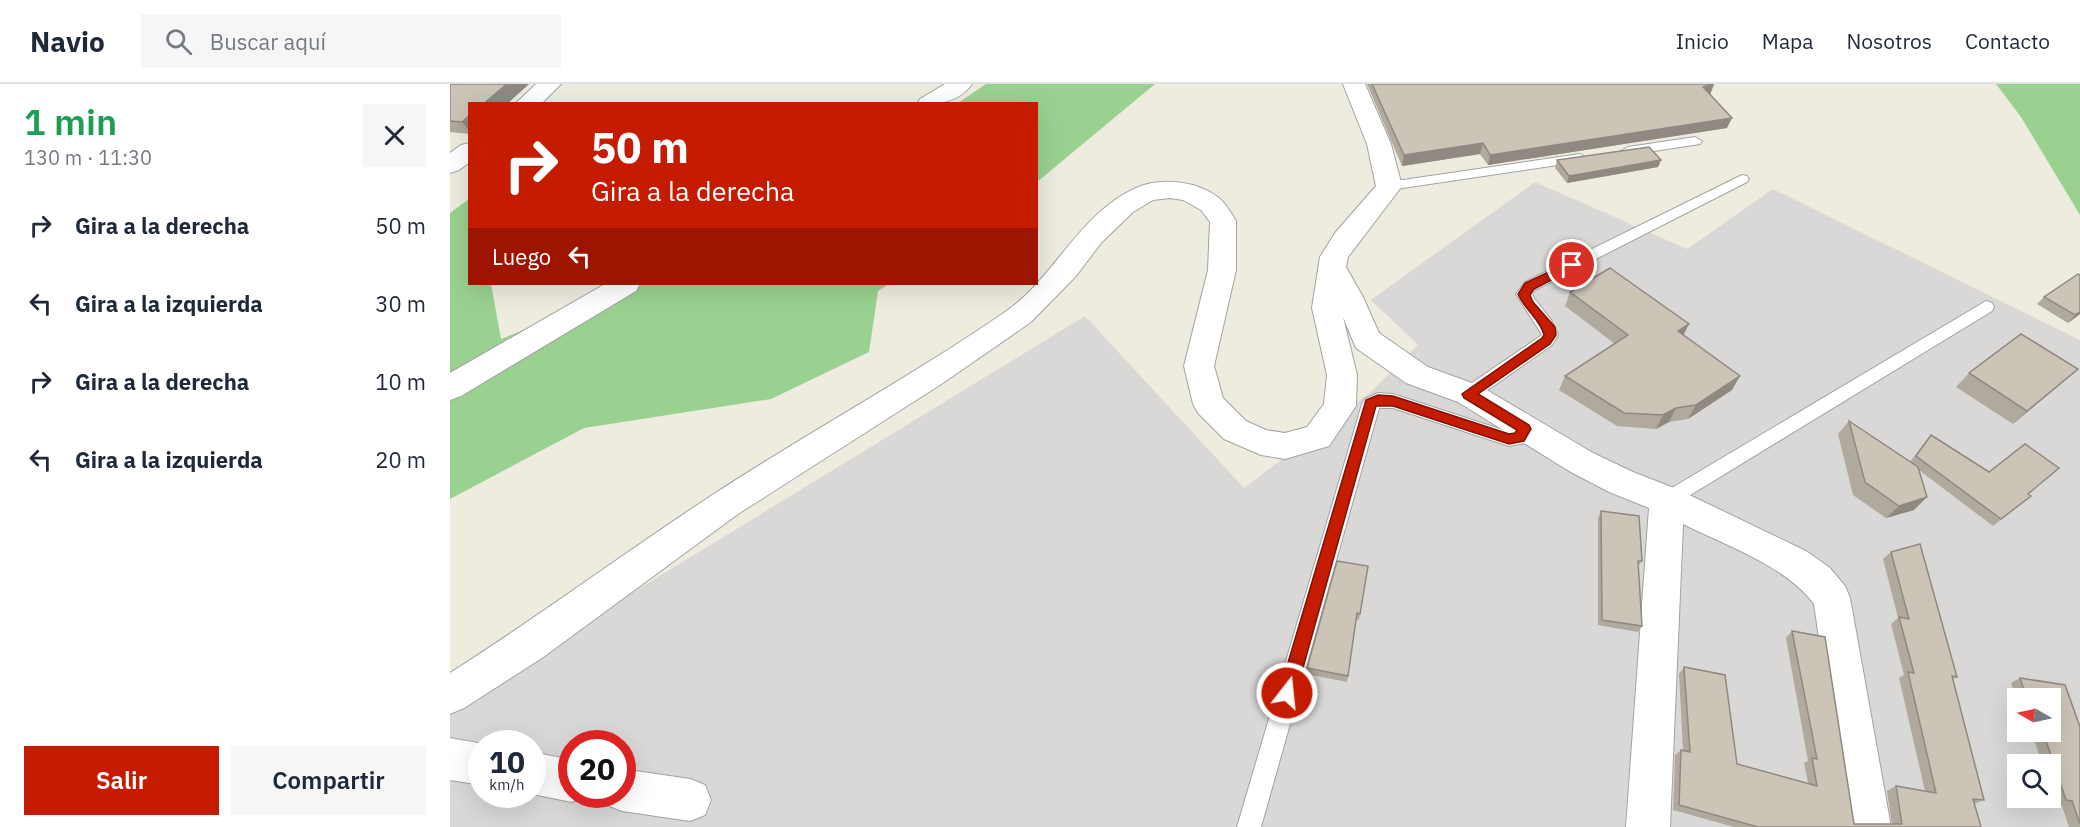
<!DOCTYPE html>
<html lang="es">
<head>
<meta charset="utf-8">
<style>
  body { margin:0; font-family:"IBM Plex Sans",sans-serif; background:#f6f6f7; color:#1f2937; height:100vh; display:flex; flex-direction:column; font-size:22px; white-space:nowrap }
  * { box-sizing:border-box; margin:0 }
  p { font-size:20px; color:#747a83 }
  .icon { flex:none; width:33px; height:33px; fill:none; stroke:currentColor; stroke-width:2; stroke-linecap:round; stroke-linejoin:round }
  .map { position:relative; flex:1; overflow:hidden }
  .side { display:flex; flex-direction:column; background:#fff; width:450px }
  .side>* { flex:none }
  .top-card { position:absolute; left:18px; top:18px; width:570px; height:183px; border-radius:0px; box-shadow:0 6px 24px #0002; background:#c51b00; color:#fff; overflow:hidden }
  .needle { width:39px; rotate:279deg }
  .fabs { position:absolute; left:1557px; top:604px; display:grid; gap:12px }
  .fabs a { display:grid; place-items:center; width:54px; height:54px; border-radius:0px; background:#fff; box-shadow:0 6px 24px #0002; font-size:30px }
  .speed { position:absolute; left:18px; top:646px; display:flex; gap:12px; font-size:30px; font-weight:700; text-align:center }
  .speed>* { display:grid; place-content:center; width:78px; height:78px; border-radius:50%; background:#fff; box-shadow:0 6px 24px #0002; line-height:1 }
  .speed small { font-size:15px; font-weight:400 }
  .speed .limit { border:9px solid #d22; background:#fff; color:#111 }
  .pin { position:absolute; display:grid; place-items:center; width:51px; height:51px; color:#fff; margin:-26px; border:3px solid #fff; border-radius:50%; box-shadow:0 2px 6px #0007 }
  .me { position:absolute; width:66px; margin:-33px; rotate:16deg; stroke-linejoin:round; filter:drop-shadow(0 0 4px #0008) }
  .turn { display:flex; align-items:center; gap:21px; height:126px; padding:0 24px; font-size:27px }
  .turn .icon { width:78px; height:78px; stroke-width:2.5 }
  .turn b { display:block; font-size:42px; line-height:51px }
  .then { display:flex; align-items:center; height:57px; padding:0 24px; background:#0003; gap:12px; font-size:22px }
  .round { display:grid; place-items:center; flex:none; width:63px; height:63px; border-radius:0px; background:#f6f6f7 }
  .summary { display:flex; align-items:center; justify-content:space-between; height:102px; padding:0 24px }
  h1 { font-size:36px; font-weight:600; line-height:45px; color:#1e9e55 }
  .primary-button { display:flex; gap:12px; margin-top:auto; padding:12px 24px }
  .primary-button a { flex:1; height:69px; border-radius:0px; background:#c51b00; color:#fff; font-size:24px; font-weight:600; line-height:69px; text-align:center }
  .primary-button a+a { background:#f6f6f7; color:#1f2937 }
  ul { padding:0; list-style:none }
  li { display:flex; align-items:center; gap:18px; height:78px; padding:0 24px }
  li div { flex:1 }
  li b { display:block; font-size:22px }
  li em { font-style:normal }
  header { display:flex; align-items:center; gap:36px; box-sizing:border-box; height:84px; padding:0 30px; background:#fff; border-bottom:2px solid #e0e1e3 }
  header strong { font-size:28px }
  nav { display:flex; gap:33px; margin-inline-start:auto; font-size:21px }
  .search { width:420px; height:54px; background:#f6f6f7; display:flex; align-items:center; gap:15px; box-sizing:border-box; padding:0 21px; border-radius:0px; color:#747a83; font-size:22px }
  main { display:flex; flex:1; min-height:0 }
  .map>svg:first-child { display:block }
  .residential { fill:#d9d8d7; fill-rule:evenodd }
  .forest { fill:#9ad190 }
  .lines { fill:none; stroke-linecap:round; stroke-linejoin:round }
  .lane-casing { stroke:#a2a2a2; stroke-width:2 }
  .street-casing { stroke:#a2a2a2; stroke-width:2 }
  .lane { fill:#fff; fill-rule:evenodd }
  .street { fill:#fff; fill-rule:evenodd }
  .wall { fill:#b0a99e }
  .shaded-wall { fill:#908981 }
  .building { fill:#cdc4b8; stroke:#908981; stroke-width:1.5 }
  .route { fill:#c51b00; stroke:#801200; stroke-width:1.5 }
</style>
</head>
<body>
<header>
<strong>Navio</strong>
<div class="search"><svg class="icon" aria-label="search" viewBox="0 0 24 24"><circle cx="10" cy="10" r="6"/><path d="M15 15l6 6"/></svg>Buscar aquí</div>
<nav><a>Inicio</a><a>Mapa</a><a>Nosotros</a><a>Contacto</a></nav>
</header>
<main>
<section class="side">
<div class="summary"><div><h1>1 min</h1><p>130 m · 11:30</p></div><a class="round"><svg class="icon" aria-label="close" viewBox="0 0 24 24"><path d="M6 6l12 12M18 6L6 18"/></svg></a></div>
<ul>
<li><svg class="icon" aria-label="right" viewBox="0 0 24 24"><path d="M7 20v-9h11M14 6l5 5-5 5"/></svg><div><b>Gira a la derecha</b></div><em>50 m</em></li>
<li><svg class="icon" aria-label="left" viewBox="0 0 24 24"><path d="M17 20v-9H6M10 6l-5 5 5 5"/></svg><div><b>Gira a la izquierda</b></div><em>30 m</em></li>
<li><svg class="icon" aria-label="right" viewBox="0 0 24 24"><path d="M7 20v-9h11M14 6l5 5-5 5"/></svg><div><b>Gira a la derecha</b></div><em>10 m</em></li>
<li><svg class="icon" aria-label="left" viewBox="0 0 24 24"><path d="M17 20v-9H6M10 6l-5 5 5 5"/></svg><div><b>Gira a la izquierda</b></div><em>20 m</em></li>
</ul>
<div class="primary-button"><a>Salir</a><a>Compartir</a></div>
</section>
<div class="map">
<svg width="1630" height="743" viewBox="0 0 1630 743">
  <rect width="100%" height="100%" fill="#eeebdf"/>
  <path class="residential" d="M1085,98L1237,165L1323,105L1630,256V743H0V620L635,232L794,404L921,308L968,261L921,216ZM1568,615H1600V648H1568ZM32,660H82V711H32ZM122,660H172V711H122ZM1568,681H1600V714H1568Z"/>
  <path class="forest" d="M536,0H705L587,98L586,20L508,19Z
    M1546,0H1630V131L1571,33Z
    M19,115L20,200H41L51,255L188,200H439L428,207L419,268L321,315L134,344L0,415V129Z"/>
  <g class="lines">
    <g class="lane-casing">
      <path id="lane" d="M1245,53L1252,57L1250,60L1178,71L1171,67L1178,63Z
        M1130,70L1137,74L1135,77L939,106L932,102L939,98Z
        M1292,91L1297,92L1299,95L1297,98L1085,206L1082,210L1084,214L1101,236L1108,251L1102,261L1025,315L1019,316L1013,315L1010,310L1013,305L1092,251L1066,210L1075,198Z
        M1536,217L1542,219L1544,223L1542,227L1224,421L1217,424L1210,421L1208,416L1210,411Z
        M928,309L943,310L1059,348H1064L1069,339L1075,337L1081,339L1084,344L1075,359L1059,362L943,324H929L811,743H787L912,320L915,315Z"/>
    </g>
    <g class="street-casing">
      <path id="street" d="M86,0H111L91,20H65Z
        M495,0H522C509,19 487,20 467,20L470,15Z
        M893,0H915L941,60L952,102L898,173L896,183L913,213L929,249L978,283L1030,302L1143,369L1183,388L1229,406L1356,467L1380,484L1395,502L1400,514L1441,743H1397L1364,520C1336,482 1275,461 1233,440L1220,743H1176L1199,424L1159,408L1119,387L1008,318L956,299L906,264L893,233L907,291L906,322L879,362L835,375L811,371L774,355L748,329L743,320L734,282L758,186L760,138L751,126L733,116L720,114L703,116L683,128L651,159L626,192L581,238L493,299L288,430L92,574L14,624L0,630V589C90,532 175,468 264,410C360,347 463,292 558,226C605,192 630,129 686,104C710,93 748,97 769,114C776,120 782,130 786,137V186L764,282L773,314L796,337L816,346L835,349L857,343L874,320L877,291L862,224L870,173L885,149L926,102L917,60Z
        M20,59V78L9,86L0,89V69L11,61Z
        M155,200H190L186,207L11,312L0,316V289Z
        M0,654L34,660H32V701L0,696Z
        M82,668L122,676V711L137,712L122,718L82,710Z
        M172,685L240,695L255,701L261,716L255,731L240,737L172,727L157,721L153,711H172Z"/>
    </g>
    <use href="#lane" class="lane"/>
    <use href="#street" class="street"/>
  </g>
  <path class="wall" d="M0,0H79L57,20H20V50L0,48Z
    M917,0H1264L1260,10L1277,44L1038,81L1030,70L952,82Z
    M1107,76H1211L1208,83L1117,99L1105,84Z
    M1630,191V230L1618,239L1587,220L1594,213Z
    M1120,208L1233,251L1282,306L1238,335L1219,338L1206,345L1167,342L1109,306L1115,292L1165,260L1115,222Z
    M1628,285L1613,298L1563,340L1506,303L1519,289Z
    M1399,337L1460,378L1475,358L1481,351L1539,388L1581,412L1543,442L1469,386L1464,426L1436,434L1403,411L1388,350Z
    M1151,427L1192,477L1188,482L1192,542L1188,548L1148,541V434Z
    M1441,468L1507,593L1503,595L1534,716L1524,720L1531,743H1284L1223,726L1225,671L1231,666H1233L1229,590L1234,583L1287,680L1358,699L1354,679L1358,677L1336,554L1342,547L1404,740H1442L1437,707L1446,702L1475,707L1449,594L1454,591L1441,540L1448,534L1433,475Z
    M918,482L909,536L906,535L897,598L856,590L857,584Z
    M1570,594L1615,601L1630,643V743H1619L1612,722L1606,721L1600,704V681H1593L1584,656L1579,655L1577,648H1600V615H1568V620L1561,599Z"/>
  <path class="shaded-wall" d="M57,0H79L57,20H33Z
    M1264,0L1260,11L1253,3Z
    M20,31V48L12,38Z
    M1282,34L1277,44L1038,81L1040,71Z
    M1033,59L1030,70L952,82L954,71Z
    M1211,76L1208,83L1117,99L1119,92Z
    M1630,228V230L1618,239L1625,231Z
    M1239,240L1232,254L1228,247Z
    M1628,285L1613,298L1563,340L1577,327Z
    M1290,292L1282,306L1238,335L1246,321Z
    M1226,324L1219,338L1206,345L1213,331Z
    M1477,413L1464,426L1436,434L1449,422Z"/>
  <path class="building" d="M0,0H57L33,20H20V31L12,38L0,37Z
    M922,0H1264L1253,3L1282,34L1040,71L1033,59L954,71Z
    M1199,63L1211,76L1119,92L1107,76Z
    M1160,184L1239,240L1228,247L1290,292L1246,321L1226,324L1213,331L1174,329L1115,292L1178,251L1120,208Z
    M1628,190L1630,191V228L1625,231L1594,213Z
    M1571,250L1628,285L1577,327L1519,289Z
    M1399,337L1468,383L1477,413L1449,422L1415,398Z
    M1481,351L1539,388L1575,360L1609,384L1578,410L1581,412L1551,435L1466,372Z
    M1151,427L1189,432L1192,477H1188L1192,542L1152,536Z
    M1470,460L1507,593L1502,592L1534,716L1523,715L1531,743H1308L1229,721L1231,666L1240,668L1234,583L1275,591L1287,680L1367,702L1362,674L1367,675L1342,547L1375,553L1404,740H1452L1446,702L1486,709L1458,588L1464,589L1449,533L1459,535L1441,468Z
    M887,477L918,482L910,530L907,529L898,592L857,584Z
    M1570,594L1615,601L1630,643V740L1622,717L1616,716L1594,651L1589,650L1588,648H1600V615H1577Z"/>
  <path class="route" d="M1122,177L1126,178V183L1084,205L1080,211L1083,218L1105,243L1106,251L1100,260L1028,310L1079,341L1081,345L1074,357L1059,360L943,322H926L846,609L843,615L837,617L832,615L829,609L916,316L928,311L943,312L1059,350L1065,349L1067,346L1014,314L1012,310L1092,254L1094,251C1091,236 1074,225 1068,210L1075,199Z"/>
</svg>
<div class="fabs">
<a><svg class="needle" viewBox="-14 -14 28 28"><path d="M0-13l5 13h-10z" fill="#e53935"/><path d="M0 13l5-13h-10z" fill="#747a83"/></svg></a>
<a><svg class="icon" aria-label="search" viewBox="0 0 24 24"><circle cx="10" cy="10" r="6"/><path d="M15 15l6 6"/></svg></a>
</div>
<div class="speed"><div>10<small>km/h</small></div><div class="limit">20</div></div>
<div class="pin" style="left:1122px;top:181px;background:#d93025"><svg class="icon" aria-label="arrive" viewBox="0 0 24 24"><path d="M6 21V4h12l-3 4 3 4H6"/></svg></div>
<svg class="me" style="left:837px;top:609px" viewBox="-20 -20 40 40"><circle r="17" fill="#c51b00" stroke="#fff" stroke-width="3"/><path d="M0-11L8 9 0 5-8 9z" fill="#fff"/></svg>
<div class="top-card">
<div class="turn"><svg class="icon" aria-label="right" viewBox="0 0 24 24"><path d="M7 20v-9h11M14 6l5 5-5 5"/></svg><div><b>50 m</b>Gira a la derecha</div></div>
<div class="then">Luego<svg class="icon" aria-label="left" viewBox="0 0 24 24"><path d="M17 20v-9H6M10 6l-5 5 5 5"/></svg></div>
</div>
</div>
</main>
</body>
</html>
